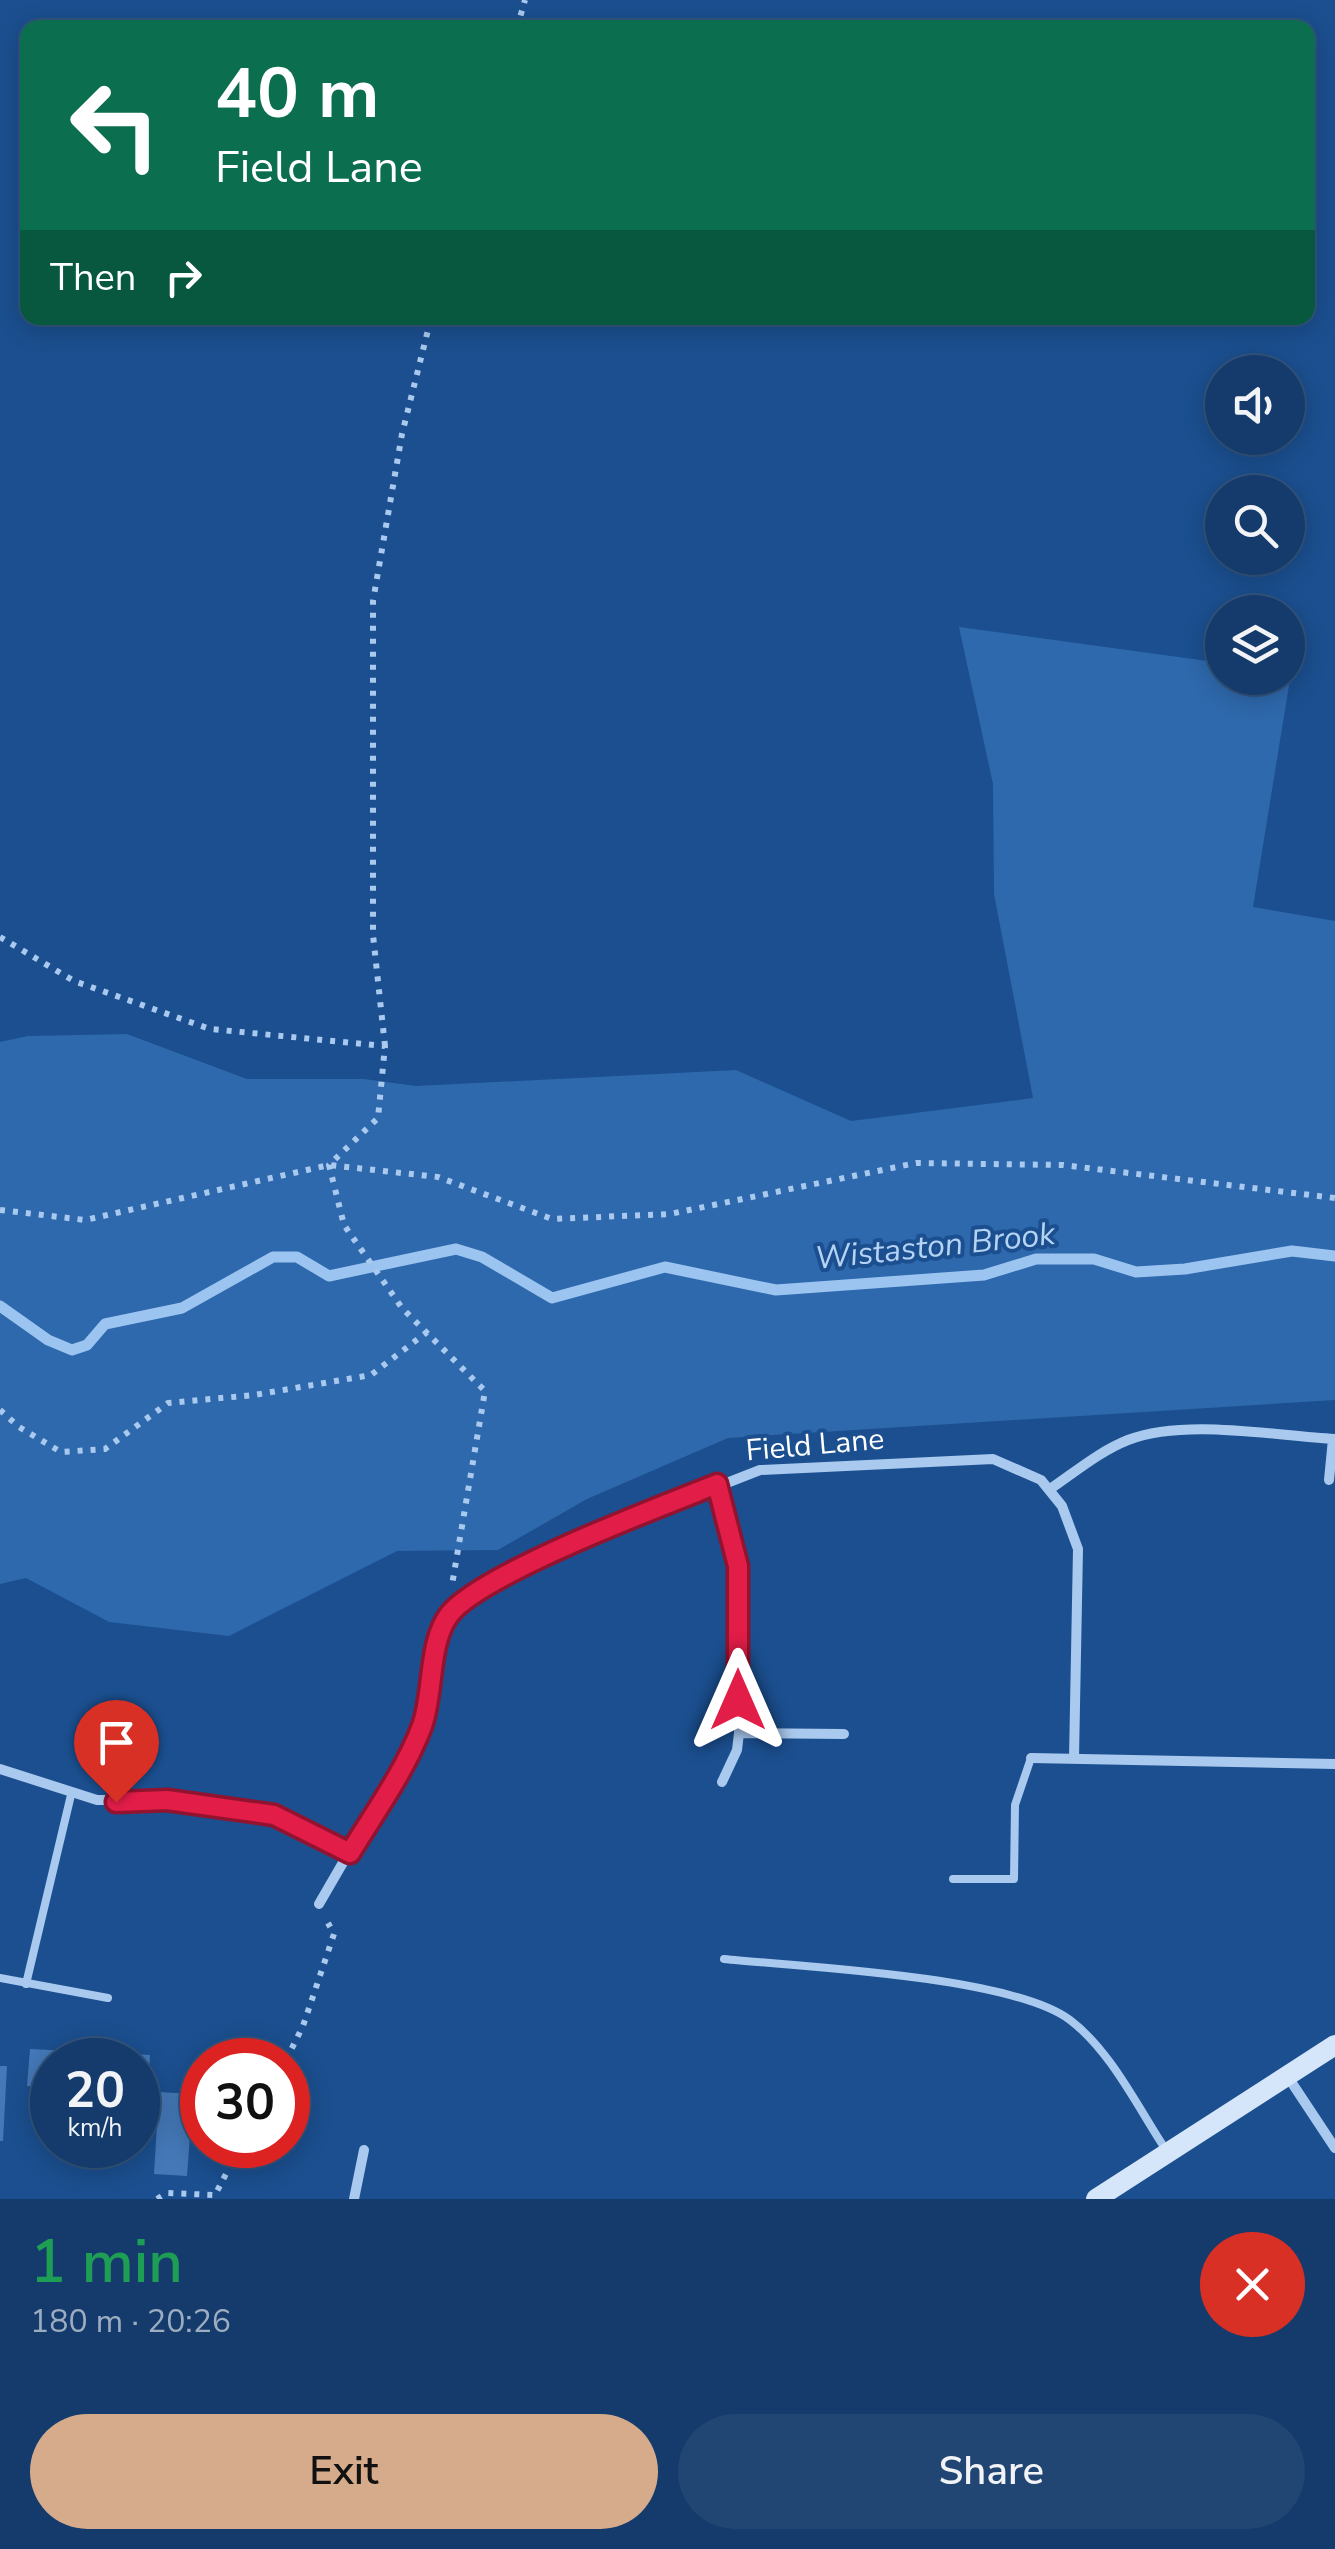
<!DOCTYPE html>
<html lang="en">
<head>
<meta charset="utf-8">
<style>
  body { margin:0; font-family:"Nunito Sans",sans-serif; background:#214673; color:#f1f3f6; height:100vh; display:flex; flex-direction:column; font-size:38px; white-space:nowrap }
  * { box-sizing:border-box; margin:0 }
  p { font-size:32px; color:#9dadc1 }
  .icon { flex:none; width:55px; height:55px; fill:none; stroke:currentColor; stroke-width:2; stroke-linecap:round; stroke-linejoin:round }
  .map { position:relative; height:2199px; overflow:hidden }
  .panel { display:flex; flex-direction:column; background:#143b6b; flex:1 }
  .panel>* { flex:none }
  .guide { position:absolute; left:20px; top:20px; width:1295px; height:305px; border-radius:20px; box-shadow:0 5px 25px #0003,0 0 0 2px #33557e; background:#0b6e4f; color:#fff; overflow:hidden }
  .controls { position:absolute; left:1205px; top:355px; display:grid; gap:20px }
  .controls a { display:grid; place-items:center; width:100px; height:100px; border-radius:50%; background:#143b6b; box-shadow:0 5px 25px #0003,0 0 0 2px #33557e; font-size:50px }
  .speed { position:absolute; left:30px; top:2038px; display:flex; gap:20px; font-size:50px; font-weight:700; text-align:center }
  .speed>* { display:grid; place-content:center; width:130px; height:130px; border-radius:50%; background:#143b6b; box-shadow:0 5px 25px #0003,0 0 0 2px #33557e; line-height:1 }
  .speed small { font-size:25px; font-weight:400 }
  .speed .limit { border:15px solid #d22; background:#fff; color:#111 }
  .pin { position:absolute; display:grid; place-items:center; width:85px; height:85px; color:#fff; margin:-102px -42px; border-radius:50% 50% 50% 0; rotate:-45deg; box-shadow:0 0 10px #0007 }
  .pin .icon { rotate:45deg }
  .me { position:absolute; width:110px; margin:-55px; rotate:0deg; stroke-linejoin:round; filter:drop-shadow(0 0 8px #0008) }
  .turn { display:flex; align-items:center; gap:35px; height:210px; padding:0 30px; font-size:45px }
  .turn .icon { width:130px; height:130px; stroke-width:2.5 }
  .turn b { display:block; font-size:70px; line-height:85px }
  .then { display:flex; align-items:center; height:95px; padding:0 30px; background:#0003; gap:20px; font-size:38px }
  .round { display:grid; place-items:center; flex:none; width:105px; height:105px; border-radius:52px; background:#214673 }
  .headline { display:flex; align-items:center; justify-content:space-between; height:170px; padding:0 30px }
  h1 { font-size:60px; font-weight:600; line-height:75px; color:#1e9e55 }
  .action { display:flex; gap:20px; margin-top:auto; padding:20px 30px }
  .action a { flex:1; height:115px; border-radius:60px; background:#d6ab8b; color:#111; font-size:40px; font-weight:600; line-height:115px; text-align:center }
  .action a+a { background:#214673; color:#f1f3f6 }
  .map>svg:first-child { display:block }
  .green { fill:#2e69ad }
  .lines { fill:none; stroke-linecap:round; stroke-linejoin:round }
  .stream { stroke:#9cc4f0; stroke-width:11 }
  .building { fill:#4478b7 }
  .path { stroke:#a9c9ee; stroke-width:6; stroke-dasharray:5 8; stroke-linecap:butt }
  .lane { stroke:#a9c9ee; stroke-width:8 }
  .street { stroke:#a9c9ee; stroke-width:10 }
  .secondary { stroke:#d6e6fa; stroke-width:20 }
  .route-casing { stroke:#92132f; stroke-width:25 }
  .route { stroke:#e11d48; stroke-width:18 }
  .labels { text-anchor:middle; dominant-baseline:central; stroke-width:8; stroke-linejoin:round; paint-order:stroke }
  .street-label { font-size:30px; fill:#fff; stroke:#1b4f8f }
  .water-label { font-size:32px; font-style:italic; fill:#b5d3f5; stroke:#1b4f8f }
</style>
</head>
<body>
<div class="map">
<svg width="1335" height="2199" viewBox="0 0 1335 2199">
  <rect width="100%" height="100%" fill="#1b4f8f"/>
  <path class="green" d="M959,627L1222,663V678H1288L1291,673L1253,907L1335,921V1400L728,1438L587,1499L498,1550L397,1551L229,1636L109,1622L26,1578L0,1584V1042L28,1036L127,1034L247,1079H364L416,1086L736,1070L851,1121L1033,1098L994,894L993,784Z"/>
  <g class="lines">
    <path class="stream" d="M0,1306L48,1340L72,1350L87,1345L105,1324L182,1308L273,1257H297L329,1276L456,1249L482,1257L552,1298L665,1267L776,1290L984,1275L1036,1259H1094L1136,1272L1185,1269L1292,1251L1335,1256"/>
  </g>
  <path class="building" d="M30,2049L150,2055L148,2093H138V2060H52V2088L27,2086Z
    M0,2066H7L3,2141H0Z
    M159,2092L193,2094L187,2176L154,2174Z"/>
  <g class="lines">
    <path class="path" d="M517,28L525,0
      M0,937L74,981L210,1029L385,1046L378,1118L329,1165L344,1225L402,1308L485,1391L452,1585
      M385,1046L373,935V601L402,434L431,318
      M0,1210L85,1220L329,1165L438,1177L552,1219L670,1214L916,1163L1063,1165L1335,1198
      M0,1410L19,1427L61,1452L105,1449L168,1403L254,1395L371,1375L427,1332
      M286,2060L303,2026L334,1934L328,1923
      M157,2199L167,2193L215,2195L241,2145"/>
    <path class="lane" d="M953,1879H1014L1015,1805L1031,1758
      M724,1959C803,1967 1011,1976 1070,2020C1111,2051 1138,2108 1166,2150
      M0,1978L108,1998
      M26,1984L71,1795"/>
    <path class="street" d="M1329,1480L1333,1439
      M717,1484L738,1566L739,1733L737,1750L722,1782
      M1050,1489C1075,1472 1100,1451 1128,1440C1186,1418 1274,1436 1335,1439
      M739,1733L844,1734
      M1031,1758L1335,1764
      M0,1769L97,1800H167L274,1815L351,1853
      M319,1904L421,1728L440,1642L451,1612L489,1587L581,1540L760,1470L993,1459L1041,1480L1062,1506L1078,1549L1074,1758
      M1288,2077L1335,2148
      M354,2199L364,2150"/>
    <path class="secondary" d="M1096,2199L1335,2045"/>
  </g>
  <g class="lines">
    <g class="route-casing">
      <path id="route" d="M116,1802L167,1800L274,1815L350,1853C375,1812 405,1771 422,1726C434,1693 428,1643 449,1615C480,1574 662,1506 717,1484L738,1566V1700"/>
    </g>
    <use href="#route" class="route"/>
  </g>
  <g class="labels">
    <g class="street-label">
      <text transform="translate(815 1445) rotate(-5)">Field Lane</text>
    </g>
    <g class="water-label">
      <text transform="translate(935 1246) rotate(-6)">Wistaston Brook</text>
    </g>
  </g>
</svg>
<div class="controls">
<a><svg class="icon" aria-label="sound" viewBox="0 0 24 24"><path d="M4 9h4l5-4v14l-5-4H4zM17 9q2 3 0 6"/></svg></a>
<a><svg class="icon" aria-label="search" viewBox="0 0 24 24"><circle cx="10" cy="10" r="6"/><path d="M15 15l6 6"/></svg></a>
<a><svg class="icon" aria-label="layers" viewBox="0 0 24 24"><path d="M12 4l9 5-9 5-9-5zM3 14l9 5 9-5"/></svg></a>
</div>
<div class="speed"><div>20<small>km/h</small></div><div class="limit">30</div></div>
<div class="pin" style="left:116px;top:1802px;background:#d93025"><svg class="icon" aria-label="arrive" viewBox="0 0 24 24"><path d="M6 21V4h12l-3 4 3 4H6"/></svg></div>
<svg class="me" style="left:738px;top:1700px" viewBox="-20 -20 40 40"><path d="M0-17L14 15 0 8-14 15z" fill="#e11d48" stroke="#fff" stroke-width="4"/></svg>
<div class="guide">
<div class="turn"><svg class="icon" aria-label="left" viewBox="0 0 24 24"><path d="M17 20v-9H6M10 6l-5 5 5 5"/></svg><div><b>40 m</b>Field Lane</div></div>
<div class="then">Then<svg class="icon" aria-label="right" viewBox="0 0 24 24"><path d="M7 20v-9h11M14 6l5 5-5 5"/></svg></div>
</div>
</div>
<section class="panel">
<div class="headline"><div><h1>1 min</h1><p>180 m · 20:26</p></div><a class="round" style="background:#d93025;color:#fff"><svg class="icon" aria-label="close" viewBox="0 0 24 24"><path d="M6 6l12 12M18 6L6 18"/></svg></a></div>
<div class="action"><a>Exit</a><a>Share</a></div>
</section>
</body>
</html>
